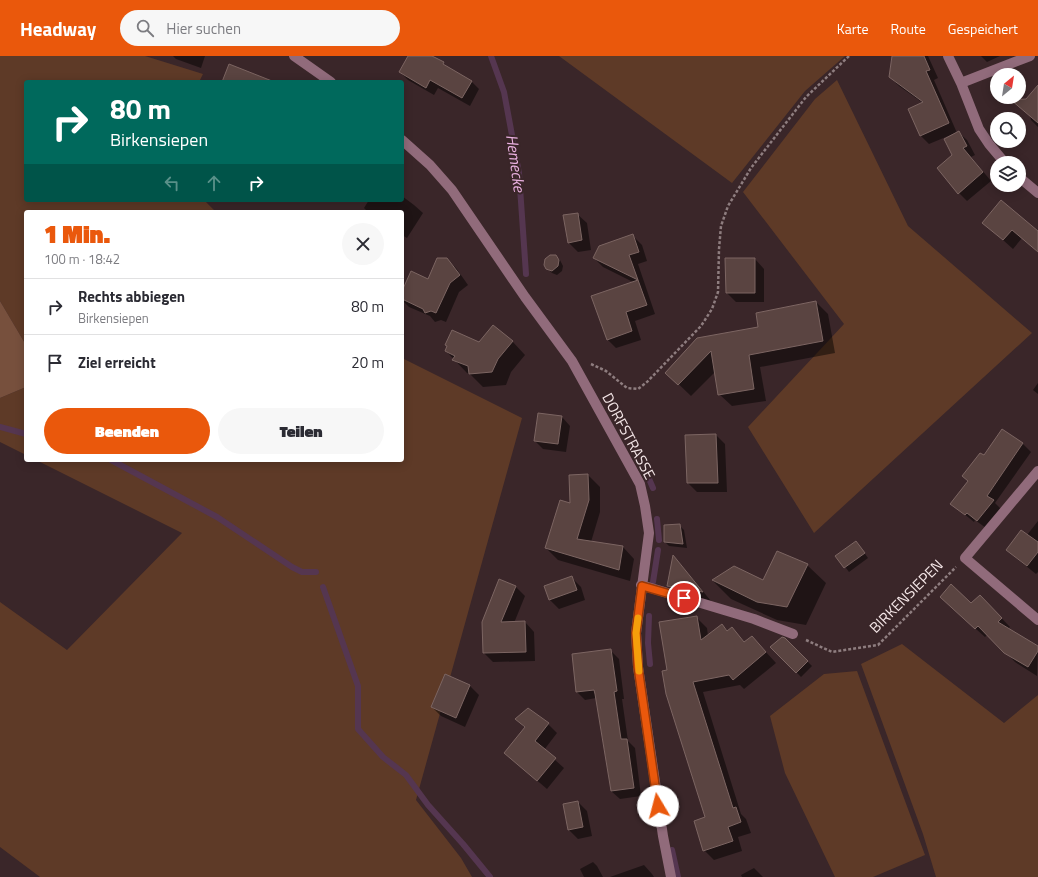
<!DOCTYPE html>
<html lang="de">
<head>
<meta charset="utf-8">
<style>
  body { margin:0; font-family:"Titillium Web",sans-serif; background:#f7f7f7; color:#2b2b33; height:100vh; display:flex; flex-direction:column; font-size:15px; white-space:nowrap }
  * { box-sizing:border-box; margin:0 }
  p { font-size:13px; color:#7c7c81 }
  .icon { flex:none; width:22px; height:22px; fill:none; stroke:currentColor; stroke-width:2; stroke-linecap:round; stroke-linejoin:round }
  .map { position:relative; flex:1; overflow:hidden }
  .sheet { position:absolute; left:24px; top:154px; width:380px; height:252px; display:flex; flex-direction:column; background:#fff; border-radius:4px; box-shadow:0 2px 10px #0003 }
  .sheet>* { flex:none }
  .hud { position:absolute; left:24px; top:24px; width:380px; height:122px; border-radius:4px; box-shadow:0 2px 10px #0003; background:#00695c; color:#fff; overflow:hidden }
  .needle { width:26px; rotate:30deg }
  .controls { position:absolute; left:990px; top:12px; display:grid; gap:8px }
  .controls a { display:grid; place-items:center; width:36px; height:36px; border-radius:50%; background:#fff; box-shadow:0 2px 10px #0003; font-size:20px }
  .pin { position:absolute; display:grid; place-items:center; width:34px; height:34px; color:#fff; margin:-17px; border:2px solid #fff; border-radius:50%; box-shadow:0 1px 4px #0007 }
  .me { position:absolute; width:44px; margin:-22px; rotate:352deg; stroke-linejoin:round; filter:drop-shadow(0 0 3px #0008) }
  .turn { display:flex; align-items:center; gap:14px; height:84px; padding:0 20px; font-size:18px }
  .turn .icon { width:52px; height:52px; stroke-width:2.5 }
  .turn b { display:block; font-size:28px; line-height:34px }
  .lanes { display:flex; align-items:center; height:38px; padding:0 20px; background:#0003; justify-content:center; gap:20px; direction:ltr }
  .lanes .off { opacity:.35 }
  .round { display:grid; place-items:center; flex:none; width:42px; height:42px; border-radius:21px; background:#f7f7f7 }
  .head { display:flex; align-items:center; justify-content:space-between; height:68px; padding:0 20px }
  h1 { font-size:24px; font-weight:800; line-height:30px; color:#ea580c }
  .button { display:flex; gap:8px; margin-top:auto; padding:8px 20px }
  .button a { flex:1; height:46px; border-radius:24px; background:#ea580c; color:#fff; font-size:16px; font-weight:800; line-height:46px; text-align:center }
  .button a+a { background:#f7f7f7; color:#2b2b33 }
  ul { padding:0; list-style:none }
  li { display:flex; align-items:center; gap:12px; height:56px; padding:0 20px; border-top:1px solid #e1e1e2 }
  li div { flex:1 }
  li b { display:block; font-size:15px }
  li em { font-style:normal }
  header { display:flex; align-items:center; gap:24px; box-sizing:border-box; height:56px; padding:0 20px; background:#ea580c; color:#fff }
  header strong { font-size:19px }
  nav { display:flex; gap:22px; margin-inline-start:auto; font-size:14px }
  .search { width:280px; height:36px; background:#f7f7f7; display:flex; align-items:center; gap:10px; box-sizing:border-box; padding:0 14px; border-radius:22px; color:#7c7c81; font-size:15px }
  .map>svg:first-child { display:block }
  .green { fill:#5e3a27 }
  .forest { fill:#77503d }
  .shadow { fill:#0007 }
  .lines { fill:none; stroke-linecap:round; stroke-linejoin:round }
  .stream { stroke:#553650; stroke-width:6 }
  .building { fill:#5a4441; stroke:#7c6562 }
  .path { stroke:#8e7d7f; stroke-width:2.5; stroke-dasharray:3 2; stroke-linecap:butt }
  .minor { stroke:#916b7b; stroke-width:10 }
  .route-casing { stroke:#983908; stroke-width:10 }
  .route { stroke:#ea580c; stroke-width:7 }
  .slow { stroke:#f59e0b; stroke-width:7 }
  .labels { text-anchor:middle; dominant-baseline:central; stroke-width:4; stroke-linejoin:round; paint-order:stroke }
  .street-label { font-size:15px; fill:#f5e7e8; stroke:#3a2629 }
  .water-label { font-size:16px; font-style:italic; fill:#e9b0df; stroke:#3a2629 }
</style>
</head>
<body>
<header>
<strong>Headway</strong>
<div class="search"><svg class="icon" aria-label="search" viewBox="0 0 24 24"><circle cx="10" cy="10" r="6"/><path d="M15 15l6 6"/></svg>Hier suchen</div>
<nav><a>Karte</a><a>Route</a><a>Gespeichert</a></nav>
</header>
<div class="map">
<svg width="1038" height="821" viewBox="0 0 1038 821">
  <rect width="100%" height="100%" fill="#3a2629"/>
  <path class="green" d="M0,0H145L203,18L199,26H26V144H204L216,156H26V289L0,245Z
    M559,0H845L805,35L732,127Z
    M837,24L908,170L1032,277L814,477L748,371L844,268L743,136L815,43Z
    M402,302L522,362L416,744L461,802L472,821H40L0,791V546L67,594L182,477L36,404H402Z
    M26,331V399L0,386V342Z
    M902,588L1004,667L1038,639V821H936L923,778L861,608Z
    M857,615L925,799L873,821H835L785,717L770,660L824,618Z"/>
  <path class="forest" d="M0,245L26,289V331L0,342Z"/>
  <path class="shadow" d="M173,0H205L201,12L176,3Z
    M409,0H431L443,7L449,13L472,26L479,33L470,50L438,32L434,39L408,24L400,16Z
    M893,0H928L938,22L934,24L957,77L958,76L967,84L975,99L971,101L991,125L967,145L959,137L954,99L953,78L929,88L920,79L923,47L899,30L890,21Z
    M981,0H1000L987,6Z
    M1038,32V71L1031,64L1027,44Z
    M402,140L414,149L423,157L407,182L402,179V156H368L364,152L369,144H402Z
    M577,158L587,167L591,194L578,196L568,186Z
    M984,167L1038,176V196L1022,182L1013,193Z
    M633,180L642,189L647,205L638,208L655,258L635,265L641,284L616,292L607,283L635,227L603,211L594,202Z
    M556,200L560,204L563,210L562,215L557,219L552,217L547,212Z
    M446,203L456,212L468,229L459,236L446,266L441,264L435,266L430,260L409,251L402,244V237L429,224Z
    M755,203L764,213V246H736L727,237Z
    M816,246L828,258L835,297L760,311L766,345L732,350L719,338L716,315L691,340L667,317L697,283L759,271Z
    M512,285L525,299L511,316L506,329L483,331L471,319L467,317L446,295L448,291L446,289Z
    M1038,327V338L1033,334Z
    M562,361L570,370L566,396L543,393L535,385Z
    M1002,374L1023,388L1031,396L995,447L1001,453L986,472L975,464L974,466L952,448L969,426Z
    M716,379L725,388L727,436H697L688,427Z
    M588,419L600,431V456L591,486L623,491L634,503L630,525L558,504L546,492Z
    M1038,465V516L1036,518L1016,502L1007,494L1027,479Z
    M679,469L684,474L687,492L669,490L665,486Z
    M860,491L868,502L849,516L837,500Z
    M674,501L682,510L711,545L678,539L669,530Z
    M807,509L826,527L806,569L777,564L731,543L713,525L734,511L764,525Z
    M571,521L581,531L585,544L559,553L550,544Z
    M515,530L525,540L514,567L525,566L534,576L535,605L493,606L484,597Z
    M971,549H989L1010,571L1008,573L1038,592L1037,620L1015,606L988,578L985,581L950,550Z
    M696,561L707,572L708,580L722,569L728,575L732,573L745,587L752,581L776,607L744,633L740,629L703,636L741,758L746,763L751,777L738,781L742,795L714,804L704,794L706,762L668,615Z
    M785,583L812,610L801,621L772,591Z
    M611,595L619,603L624,643H622L628,685L635,692L641,740L620,743L611,735L596,642L585,644L577,636Z
    M470,630L479,639L465,671L441,660L432,651Z
    M516,663L548,668L557,677L544,694L564,712L547,733L505,697L525,672Z
    M578,746L587,755L592,780L578,783L568,773Z
    M593,806L597,810L603,821H584L580,813Z
    M644,809L652,818L654,821H610Z
    M754,812L763,821H742L741,819Z"/>
  <g class="lines">
    <path class="stream" d="M491,0L504,36L519,117L526,218
      M0,371L26,378
      M111,404L217,461L292,511L302,516H316
      M643,409L653,432
      M657,463L659,484
      M653,526L658,494
      M323,531L358,630V673L383,701L406,719L428,749L463,788L490,821
      M649,560L648,587L650,608
      M672,794L678,821"/>
  </g>
  <path class="building" d="M408,0H432L444,6L443,8L472,25L462,42L430,24L426,32L399,16Z
    M892,0H924L930,14L926,15L949,67L920,80L908,53L923,46L889,21Z
    M229,8L272,25L271,26H222Z
    M1038,29V67L1011,44L1026,43Z
    M959,75L967,90L963,92L983,116L958,138L937,112L952,99L944,83Z
    M1001,144L1038,175V196L1012,174L1003,184L982,167Z
    M578,157L582,184L568,187L563,159Z
    M633,178L639,196L629,199L647,249L626,256L632,275L607,284L591,240L638,224L593,202L599,190Z
    M550,199H556L559,204L558,210L552,215L546,213L544,209L545,203Z
    M437,202H447L460,219L450,227L436,257L431,255L425,257L423,253L402,243V235L411,215L428,223Z
    M725,202H755V237H726Z
    M816,245L823,285L749,299L754,333L718,339L711,295L678,329L665,317L697,282L758,271L756,257Z
    M493,269L513,285L498,303L492,316L469,318L468,310L452,304L455,300L445,295L447,290L445,289L452,274L479,286Z
    M538,357L562,360L558,388L534,385Z
    M1002,373L1023,387L987,440L994,444L977,465L967,457L965,459L950,448L968,425L962,420L980,397L984,399Z
    M716,378L718,427H687L685,379Z
    M588,418L589,444L577,483L623,490L619,514L545,492L560,444L570,447L569,419Z
    M680,468L683,488L664,486V469Z
    M1021,474L1038,486V496L1027,510L1006,494Z
    M856,485L865,497L844,512L835,500Z
    M777,495L808,508L787,551L757,546L712,524L734,510L763,524Z
    M673,499L703,536L667,530Z
    M572,520L577,534L549,544L544,530Z
    M499,523L516,530L501,566L525,565L526,596L483,597L482,566Z
    M951,528L971,547L980,539L1002,562L998,566L1038,590V595L1028,611L1004,597L978,570L975,573L940,541Z
    M697,560L701,584L722,568L727,575L732,571L744,586L752,580L766,596L733,624L729,619L693,626L733,752L736,751L741,766L728,771L733,785L703,795L694,765L705,761L666,638L662,615L667,614L659,566Z
    M782,581L785,582L808,605L796,617L770,591Z
    M611,593L617,635L614,636L621,683H627L634,732L611,735L595,638L594,634L576,636L572,598Z
    M445,618L470,629L456,662L431,651Z
    M528,652L549,667L535,685L556,702L537,725L504,697L525,671L515,663Z
    M578,745L583,771L568,774L563,748Z"/>
  <g class="lines">
    <path class="path" d="M591,308L606,315L627,332L638,333L647,326L701,270L712,253L718,236L719,193L721,170L728,150L751,112L806,41L849,0
      M806,584L832,596L878,589L956,511"/>
    <path class="minor" d="M294,0L331,26
      M948,0L961,27L979,73L989,88L1005,107
      M961,27L1030,0
      M402,84L430,109L452,134L525,241L572,305L640,428L645,450L649,477L636,577L638,611L663,780L671,821
      M1019,121L1038,137
      M1038,415L965,502L1038,564
      M641,529L754,563L793,578"/>
  </g>
  <g class="lines">
    <g class="route-casing">
      <path id="route" d="M658,750L638,611L636,577L642,530L684,542"/>
    </g>
    <use href="#route" class="route"/>
    <path class="slow" d="M638,562L636,577L639,615"/>
  </g>
  <g class="labels">
    <g class="street-label">
      <text transform="translate(629 380) rotate(62)">DORFSTRASSE</text>
      <text transform="translate(906 540) rotate(-45)">BIRKENSIEPEN</text>
    </g>
    <g class="water-label">
      <text transform="translate(516 107) rotate(82)">Hemecke</text>
    </g>
  </g>
</svg>
<div class="controls">
<a><svg class="needle" viewBox="-14 -14 28 28"><path d="M0-13l5 13h-10z" fill="#e53935"/><path d="M0 13l5-13h-10z" fill="#7c7c81"/></svg></a>
<a><svg class="icon" aria-label="search" viewBox="0 0 24 24"><circle cx="10" cy="10" r="6"/><path d="M15 15l6 6"/></svg></a>
<a><svg class="icon" aria-label="layers" viewBox="0 0 24 24"><path d="M12 4l9 5-9 5-9-5zM3 14l9 5 9-5"/></svg></a>
</div>
<div class="pin" style="left:684px;top:542px;background:#d93025"><svg class="icon" aria-label="arrive" viewBox="0 0 24 24"><path d="M6 21V4h12l-3 4 3 4H6"/></svg></div>
<svg class="me" style="left:658px;top:750px" viewBox="-20 -20 40 40"><circle r="19" fill="#fff"/><path d="M0-13L10 11 0 6-10 11z" fill="#ea580c"/></svg>
<div class="hud">
<div class="turn"><svg class="icon" aria-label="right" viewBox="0 0 24 24"><path d="M7 20v-9h11M14 6l5 5-5 5"/></svg><div><b>80 m</b>Birkensiepen</div></div>
<div class="lanes"><svg class="icon off" aria-label="left" viewBox="0 0 24 24"><path d="M17 20v-9H6M10 6l-5 5 5 5"/></svg><svg class="icon off" aria-label="ahead" viewBox="0 0 24 24"><path d="M12 20V5M6 11l6-6 6 6"/></svg><svg class="icon" aria-label="right" viewBox="0 0 24 24"><path d="M7 20v-9h11M14 6l5 5-5 5"/></svg></div>
</div>
<section class="sheet">
<div class="head"><div><h1>1 Min.</h1><p>100 m · 18:42</p></div><a class="round"><svg class="icon" aria-label="close" viewBox="0 0 24 24"><path d="M6 6l12 12M18 6L6 18"/></svg></a></div>
<ul>
<li><svg class="icon" aria-label="right" viewBox="0 0 24 24"><path d="M7 20v-9h11M14 6l5 5-5 5"/></svg><div><b>Rechts abbiegen</b><p>Birkensiepen</p></div><em>80 m</em></li>
<li><svg class="icon" aria-label="arrive" viewBox="0 0 24 24"><path d="M6 21V4h12l-3 4 3 4H6"/></svg><div><b>Ziel erreicht</b></div><em>20 m</em></li>
</ul>
<div class="button"><a>Beenden</a><a>Teilen</a></div>
</section>
</div>
</body>
</html>
